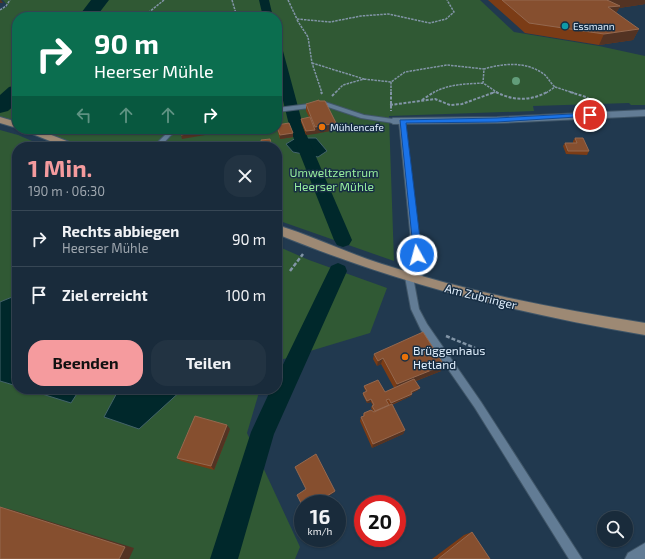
<!DOCTYPE html>
<html lang="de">
<head>
<meta charset="utf-8">
<style>
  body { margin:0; font-family:"Exo 2",sans-serif; background:#223342; color:#f1f3f6; height:100vh; display:flex; flex-direction:column; font-size:15px; white-space:nowrap }
  * { box-sizing:border-box; margin:0 }
  p { font-size:13px; color:#9fa7af }
  .icon { flex:none; width:22px; height:22px; fill:none; stroke:currentColor; stroke-width:2; stroke-linecap:round; stroke-linejoin:round }
  .map { position:relative; flex:1; overflow:hidden }
  .side { position:absolute; left:12px; top:142px; width:270px; height:252px; display:flex; flex-direction:column; background:#192b3b; border-radius:16px; box-shadow:0 1px 3px #0004,0 0 0 1px #374755 }
  .side>* { flex:none }
  .banner { position:absolute; left:12px; top:12px; width:270px; height:122px; border-radius:16px; box-shadow:0 1px 3px #0004,0 0 0 1px #374755; background:#0b6e4f; color:#fff; overflow:hidden }
  .buttons { position:absolute; left:597px; top:511px; display:grid; gap:8px }
  .buttons a { display:grid; place-items:center; width:36px; height:36px; border-radius:50%; background:#192b3b; box-shadow:0 1px 3px #0004,0 0 0 1px #374755; font-size:20px }
  .speed { position:absolute; left:294px; top:495px; display:flex; gap:8px; font-size:20px; font-weight:700; text-align:center }
  .speed>* { display:grid; place-content:center; width:52px; height:52px; border-radius:50%; background:#192b3b; box-shadow:0 1px 3px #0004,0 0 0 1px #374755; line-height:1 }
  .speed small { font-size:10px; font-weight:400 }
  .speed .limit { border:6px solid #d22; background:#fff; color:#111 }
  .pin { position:absolute; display:grid; place-items:center; width:34px; height:34px; color:#fff; margin:-17px; border:2px solid #fff; border-radius:50%; box-shadow:0 1px 4px #0007 }
  .me { position:absolute; width:44px; margin:-22px; rotate:353deg; stroke-linejoin:round; filter:drop-shadow(0 0 3px #0008) }
  .turn { display:flex; align-items:center; gap:14px; height:84px; padding:0 16px; font-size:18px }
  .turn .icon { width:52px; height:52px; stroke-width:2.5 }
  .turn b { display:block; font-size:28px; line-height:34px }
  .lanes { display:flex; align-items:center; height:38px; padding:0 16px; background:#0003; justify-content:center; gap:20px; direction:ltr }
  .lanes .off { opacity:.35 }
  .round { display:grid; place-items:center; flex:none; width:42px; height:42px; border-radius:16px; background:#223342 }
  .summary { display:flex; align-items:center; justify-content:space-between; height:68px; padding:0 16px }
  h1 { font-size:24px; font-weight:700; line-height:30px; color:#f59b9e }
  .button { display:flex; gap:8px; margin-top:auto; padding:8px 16px }
  .button a { flex:1; height:46px; border-radius:16px; background:#f59b9e; color:#111; font-size:16px; font-weight:700; line-height:46px; text-align:center }
  .button a+a { background:#223342; color:#f1f3f6 }
  ul { padding:0; list-style:none }
  li { display:flex; align-items:center; gap:12px; height:56px; padding:0 16px; border-top:1px solid #374755 }
  li div { flex:1 }
  li b { display:block; font-size:15px }
  li em { font-style:normal }
  .map>svg:first-child { display:block }
  .green { fill:#305934 }
  .water { fill:#00282b; stroke:#43636a }
  .lines { fill:none; stroke-linecap:round; stroke-linejoin:round }
  .canal { fill:#00282b; fill-rule:evenodd }
  .river { fill:#00282b; fill-rule:evenodd }
  .lane-casing { stroke:#405668; stroke-width:2 }
  .street-casing { stroke:#405668; stroke-width:2 }
  .primary-casing { stroke:#405668; stroke-width:2 }
  .path-far2 { stroke:#8295a7; stroke-width:1.5; stroke-dasharray:2.5 1; stroke-linecap:butt }
  .path-far1 { stroke:#8295a7; stroke-width:2; stroke-dasharray:3 1.5; stroke-linecap:butt }
  .path { stroke:#8295a7; stroke-width:2.5; stroke-dasharray:4 2; stroke-linecap:butt }
  .lane { fill:#627c95; fill-rule:evenodd }
  .street { fill:#627c95; fill-rule:evenodd }
  .primary { fill:#9d8974; fill-rule:evenodd }
  .tree { fill:#629d7a }
  .wall { fill:#7b3c16 }
  .shaded-wall { fill:#533323 }
  .building { fill:#864f2f; stroke:#94684f }
  .route { fill:#1a73e8; stroke:#114b97 }
  .culture-dot { fill:#0f9aa8; stroke:#172e44; stroke-width:1.5 }
  .food-dot { fill:#e8710a; stroke:#172e44; stroke-width:1.5 }
  .labels { text-anchor:middle; dominant-baseline:central; stroke-width:3; stroke-linejoin:round; paint-order:stroke }
  .far-poi-label { font-size:10px; fill:#dfeefc; stroke:#172e44; text-anchor:start }
  .park-label { font-size:12px; fill:#98ef9e; stroke:#172e44 }
  .street-label { font-size:12px; fill:#dfeefc; stroke:#172e44 }
  .poi-label { font-size:12px; fill:#dfeefc; stroke:#172e44; text-anchor:start }
</style>
</head>
<body>
<div class="map">
<svg width="645" height="559" viewBox="0 0 645 559">
  <rect width="100%" height="100%" fill="#21394f"/>
  <path class="green" d="M3,0H480L514,32L599,46L645,56V105H631L629,103L533,106L534,111L389,116L394,261L277,220V147H76L26,129H277V17H17V126L0,119V10L8,6Z
    M0,130L18,135L46,147H17V389H260L247,433L300,547L295,559H0Z
    M277,246L309,260L387,288L370,333L277,361Z"/>
  <path class="water" d="M300,125L305,138H316L327,151L318,157L293,152L286,144L296,138L292,126Z
    M17,295V386L0,381V302Z
    M26,389H80L71,403Z
    M119,389H183L139,429L104,417Z"/>
  <g class="lines">
    <path class="canal" d="M259,0H269L273,17H263Z
      M277,47L281,48L283,51L304,129L352,240L349,245L343,247L337,245L334,240L290,129L277,76Z
      M338,263L345,266L347,271L274,434L238,559H210L251,432L271,389H277V377L331,266Z"/>
    <path class="river" d="M91,0H109L96,17H78Z
      M17,85V103L8,111L0,113V95L9,87Z"/>
    <g class="lane-casing">
      <path id="lane" d="M325,102L364,115L393,119L396,121L393,123L361,118L325,106L277,112V108Z
        M402,119L405,121L423,280L422,282H416L415,280L399,121Z
        M173,129H180L170,136L160,147H153L166,134Z
        M409,274L412,275L413,277L419,309L427,324L481,402L582,559H569L475,408L421,330L411,309L405,277L406,275Z"/>
    </g>
    <g class="street-casing">
      <path id="street" d="M645,110V116L497,123L393,124L389,121L393,118L497,117Z
        M645,543V559H625L628,553Z"/>
    </g>
    <g class="primary-casing">
      <path id="primary" d="M0,117L17,122V128L0,123Z
        M23,129H36L77,145L79,147H65L25,131Z
        M277,225C313,236 347,253 382,264C468,292 556,309 645,323V335C515,313 399,284 277,234Z"/>
    </g>
    <path class="path-far2" d="M232,0L237,17
      M288,0L297,19L330,22L361,16L388,14L430,23L446,19L454,12L447,0
      M0,10L6,6L10,0
      M143,17L164,0
      M297,20L308,37L312,63L322,93
      M312,63L364,79L343,85L335,93
      M364,79L391,82L405,72L447,65L484,69
      M391,82V93
      M555,87L574,93
      M433,93C447,84 467,84 483,83
      M492,93L495,92
      M498,93L483,83L484,69C504,63 527,61 545,75C549,79 551,84 555,87
      M546,93L555,87"/>
    <path class="path-far1" d="M321,92L322,94
      M391,92V111
      M496,92C513,101 531,101 547,92
      M570,92L586,97L595,103
      M332,96L336,92
      M422,100L434,92
      M390,105L435,99L450,105L462,104L495,92"/>
    <path class="path" d="M290,271L303,254
      M446,336L475,348"/>
    <use href="#lane" class="lane"/>
    <use href="#street" class="street"/>
    <use href="#primary" class="primary"/>
  </g>
  <circle class="tree" cx="516" cy="81" r="4"/>
  <path class="wall" d="M488,0H645V4L619,8L616,13L639,29L633,40L599,45L525,33Z
    M306,104L335,130L306,135L301,122V119L309,117L306,111Z
    M277,125L293,133V137L280,139L277,129Z
    M575,138L589,151L587,155L566,154L563,146L565,143H573V141Z
    M374,354L441,371L416,381L418,390L412,393L411,396L392,405L405,430L403,434L372,448L360,421L361,417L363,416L364,413L373,411L371,408L372,406H373L371,402L367,403L363,395V393L366,392L364,388V386L385,392L394,388L381,364L377,366L373,359Z
    M230,429L214,470L181,461L177,458Z
    M472,532L490,559H432L464,535Z"/>
  <path class="shaded-wall" d="M0,0H1L3,3H0Z
    M607,0H645V4L619,8L614,16L602,18Z
    M639,29L633,40L599,45L604,34Z
    M336,123L335,130L315,134V127Z
    M210,130L211,134L182,139L181,135Z
    M315,130V134L306,135V131Z
    M293,133V137L280,139V135Z
    M271,143V147H262V145Z
    M383,358L381,364L377,366L378,361Z
    M444,365L441,371L395,389L397,384Z
    M420,388L418,390L410,394L411,392Z
    M412,394L411,396L390,405L391,403Z
    M371,399V402L367,403V401Z
    M227,425L230,429L214,470L211,466Z
    M405,430L403,434L372,448L373,444Z
    M335,491V492L316,504H314Z
    M0,507L13,510L134,548L129,559H119Z"/>
  <path class="building" d="M502,0H608H607L620,6L608,7L639,29L604,34L529,23Z
    M319,100V101H325L336,123L315,127L306,104Z
    M310,117L315,130L306,131L301,119Z
    M289,123L293,133L280,135L277,127V125Z
    M193,129H210V130L181,135L180,131Z
    M575,138H583L589,151H568L565,143H577Z
    M270,139L271,143L262,145L261,140Z
    M423,332L444,365L397,384L383,358L378,361L374,354Z
    M414,379L420,388L411,392L412,394L391,403L389,399L386,400L389,405L375,411L372,406L374,405L371,399L367,401L363,393L367,391L364,386L378,380L385,392Z
    M392,404L405,430L373,444L361,417L364,416V413L371,410L374,412Z
    M195,416L227,425L211,466L177,458Z
    M316,454L335,491L314,504H303V507L297,495L306,489L295,467Z
    M0,507L125,547L119,559H0Z
    M337,513L344,526L337,531Z
    M472,532L490,559H438Z"/>
  <path class="route" d="M590,113H592V116L497,122L406,123L422,255L417,258L414,257L400,120L497,118Z"/>
  <circle class="culture-dot" cx="565" cy="26" r="4"/>
  <g class="food-dot">
    <circle cx="322" cy="127" r="4"/>
    <circle cx="405" cy="357" r="4"/>
  </g>
  <g class="labels">
    <g class="far-poi-label">
      <text x="573" y="26">Essmann</text>
      <text x="330" y="127">Mühlencafe</text>
    </g>
    <g class="park-label">
      <text x="334" y="172">Umweltzentrum<tspan x="334" dy="14">Heerser Mühle</tspan></text>
    </g>
    <g class="street-label">
      <text transform="translate(481 296) rotate(14)">Am Zubringer</text>
    </g>
    <g class="poi-label">
      <text x="413" y="350">Brüggenhaus<tspan x="413" dy="14">Hetland</tspan></text>
    </g>
  </g>
</svg>
<div class="buttons">
<a><svg class="icon" aria-label="search" viewBox="0 0 24 24"><circle cx="10" cy="10" r="6"/><path d="M15 15l6 6"/></svg></a>
</div>
<div class="speed"><div>16<small>km/h</small></div><div class="limit">20</div></div>
<div class="pin" style="left:590px;top:115px;background:#d93025"><svg class="icon" aria-label="arrive" viewBox="0 0 24 24"><path d="M6 21V4h12l-3 4 3 4H6"/></svg></div>
<svg class="me" style="left:417px;top:255px" viewBox="-20 -20 40 40"><circle r="17" fill="#1a73e8" stroke="#fff" stroke-width="3"/><path d="M0-11L8 9 0 5-8 9z" fill="#fff"/></svg>
<div class="banner">
<div class="turn"><svg class="icon" aria-label="right" viewBox="0 0 24 24"><path d="M7 20v-9h11M14 6l5 5-5 5"/></svg><div><b>90 m</b>Heerser Mühle</div></div>
<div class="lanes"><svg class="icon off" aria-label="left" viewBox="0 0 24 24"><path d="M17 20v-9H6M10 6l-5 5 5 5"/></svg><svg class="icon off" aria-label="ahead" viewBox="0 0 24 24"><path d="M12 20V5M6 11l6-6 6 6"/></svg><svg class="icon off" aria-label="ahead" viewBox="0 0 24 24"><path d="M12 20V5M6 11l6-6 6 6"/></svg><svg class="icon" aria-label="right" viewBox="0 0 24 24"><path d="M7 20v-9h11M14 6l5 5-5 5"/></svg></div>
</div>
<section class="side">
<div class="summary"><div><h1>1 Min.</h1><p>190 m · 06:30</p></div><a class="round"><svg class="icon" aria-label="close" viewBox="0 0 24 24"><path d="M6 6l12 12M18 6L6 18"/></svg></a></div>
<ul>
<li><svg class="icon" aria-label="right" viewBox="0 0 24 24"><path d="M7 20v-9h11M14 6l5 5-5 5"/></svg><div><b>Rechts abbiegen</b><p>Heerser Mühle</p></div><em>90 m</em></li>
<li><svg class="icon" aria-label="arrive" viewBox="0 0 24 24"><path d="M6 21V4h12l-3 4 3 4H6"/></svg><div><b>Ziel erreicht</b></div><em>100 m</em></li>
</ul>
<div class="button"><a>Beenden</a><a>Teilen</a></div>
</section>
</div>
</body>
</html>
